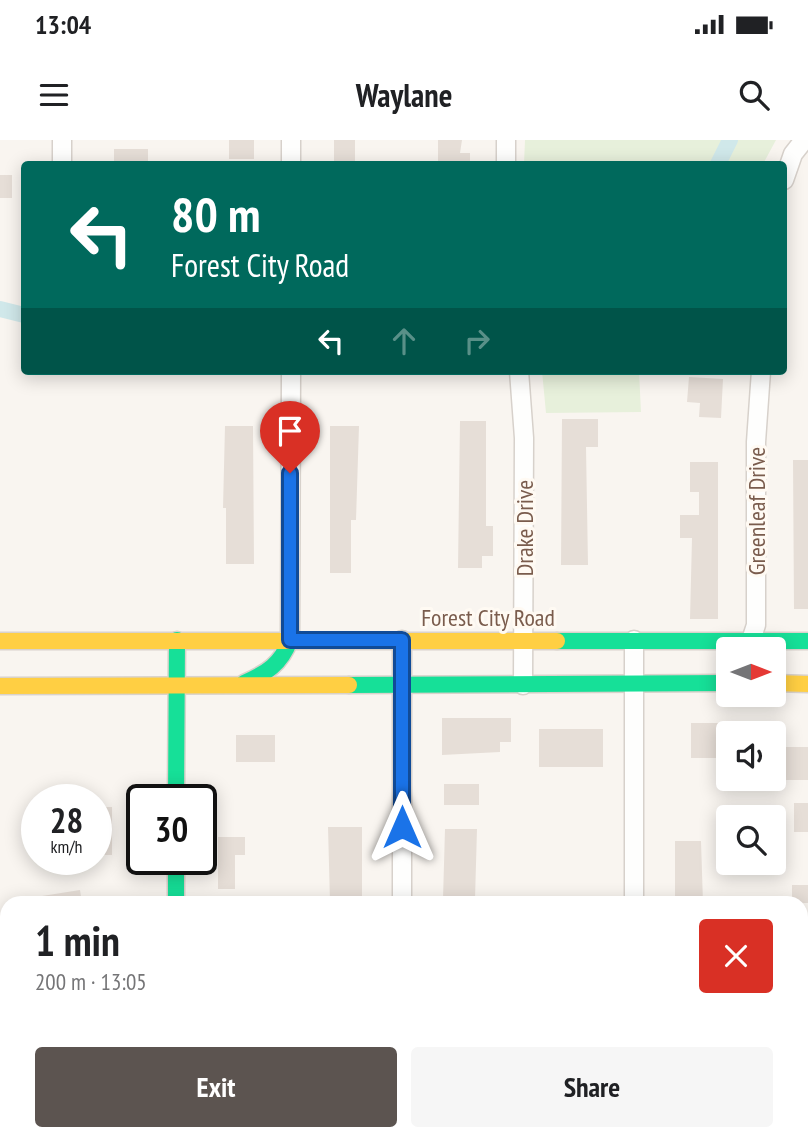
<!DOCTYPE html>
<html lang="en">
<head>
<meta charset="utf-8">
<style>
  body { margin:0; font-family:"PT Sans Narrow",sans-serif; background:#f6f6f6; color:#202124; height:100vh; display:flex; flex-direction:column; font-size:26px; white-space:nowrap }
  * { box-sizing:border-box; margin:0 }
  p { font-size:23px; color:#757577 }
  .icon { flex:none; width:38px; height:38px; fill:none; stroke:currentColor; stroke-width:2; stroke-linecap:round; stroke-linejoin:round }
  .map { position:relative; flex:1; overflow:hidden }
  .drawer { position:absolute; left:0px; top:756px; width:808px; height:245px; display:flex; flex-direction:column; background:#fff; border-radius:21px 21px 0 0; box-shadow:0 4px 18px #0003 }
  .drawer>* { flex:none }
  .guide { position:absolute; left:21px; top:21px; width:766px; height:214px; border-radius:7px; box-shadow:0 4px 18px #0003; background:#00695c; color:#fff; overflow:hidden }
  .needle { width:46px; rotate:90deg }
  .fabs { position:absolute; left:716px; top:497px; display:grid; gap:14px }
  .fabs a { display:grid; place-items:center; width:70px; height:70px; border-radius:7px; background:#fff; box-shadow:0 4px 18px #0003; font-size:35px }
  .speed { position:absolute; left:21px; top:644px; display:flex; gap:14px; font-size:35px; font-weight:700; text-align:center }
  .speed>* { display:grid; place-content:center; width:91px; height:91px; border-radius:50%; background:#fff; box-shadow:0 4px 18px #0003; line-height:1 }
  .speed small { font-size:18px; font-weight:400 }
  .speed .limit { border:4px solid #111; border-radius:10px; background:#fff; color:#111 }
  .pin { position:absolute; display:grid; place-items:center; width:60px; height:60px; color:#fff; margin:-72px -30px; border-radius:50% 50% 50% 0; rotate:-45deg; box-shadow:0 0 7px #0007 }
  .pin .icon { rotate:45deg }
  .me { position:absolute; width:77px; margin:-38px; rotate:0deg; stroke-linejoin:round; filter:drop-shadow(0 0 5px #0008) }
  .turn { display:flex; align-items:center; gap:24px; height:147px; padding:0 35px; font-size:32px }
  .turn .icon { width:91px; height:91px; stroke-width:2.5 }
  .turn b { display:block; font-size:49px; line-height:60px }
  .lanes { display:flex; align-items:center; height:66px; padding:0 35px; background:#0003; justify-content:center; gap:35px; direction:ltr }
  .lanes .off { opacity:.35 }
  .round { display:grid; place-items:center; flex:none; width:74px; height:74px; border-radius:7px; background:#f6f6f6 }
  .overview { display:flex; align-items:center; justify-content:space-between; height:119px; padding:0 35px }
  h1 { font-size:42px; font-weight:700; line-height:52px }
  .cta { display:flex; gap:14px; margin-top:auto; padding:14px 35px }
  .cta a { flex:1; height:80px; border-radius:7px; background:#5c5450; color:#fff; font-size:28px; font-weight:700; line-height:80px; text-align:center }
  .cta a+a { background:#f6f6f6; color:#202124 }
  .status { display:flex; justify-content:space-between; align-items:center; height:49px; padding:0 35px; background:#fff; direction:ltr }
  .status svg { height:19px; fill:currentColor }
  header { display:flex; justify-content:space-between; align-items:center; height:91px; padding:0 35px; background:#fff; font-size:32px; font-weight:700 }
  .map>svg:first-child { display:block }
  .green { fill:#e7f0db }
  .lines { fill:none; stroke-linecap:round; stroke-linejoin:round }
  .canal { stroke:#d0e8ea; stroke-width:16 }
  .building { fill:#e6ded7 }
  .street-casing { stroke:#d7d1cb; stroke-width:21 }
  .fast-casing { stroke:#d9d2cb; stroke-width:19 }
  .slow-casing { stroke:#d9d2cb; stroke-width:19 }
  .street { stroke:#fefefd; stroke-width:18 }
  .fast { stroke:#16e098; stroke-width:16 }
  .slow { stroke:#ffcf43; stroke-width:16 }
  .route-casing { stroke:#114b97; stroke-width:18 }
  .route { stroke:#1a73e8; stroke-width:12 }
  .labels { text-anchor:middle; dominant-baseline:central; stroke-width:6; stroke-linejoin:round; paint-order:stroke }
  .street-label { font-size:24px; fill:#7a5c4d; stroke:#fffaf3 }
</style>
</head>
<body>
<div class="status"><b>13:04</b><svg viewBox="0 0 49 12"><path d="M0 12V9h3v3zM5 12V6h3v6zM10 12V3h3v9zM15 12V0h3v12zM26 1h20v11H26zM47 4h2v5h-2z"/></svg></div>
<header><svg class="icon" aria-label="menu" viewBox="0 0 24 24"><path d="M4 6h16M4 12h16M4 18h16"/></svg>Waylane<svg class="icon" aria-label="search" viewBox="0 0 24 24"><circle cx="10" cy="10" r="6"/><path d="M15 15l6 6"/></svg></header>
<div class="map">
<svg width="808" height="1001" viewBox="0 0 808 1001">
  <rect width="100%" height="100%" fill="#f9f5f0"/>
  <path class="green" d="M525,0H776L763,24H524Z
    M542,231H737V233L639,231L641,272L546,273Z"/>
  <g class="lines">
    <path class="canal" d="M718,24L730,0
      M0,169L24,175"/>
  </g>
  <path class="building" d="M229,0H254V19H229Z
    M334,0H355V24H334Z
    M438,0H462L460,13H470V24H438Z
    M114,9H148V24H114Z
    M0,35H12V58H0Z
    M689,237L723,239L721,278L699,277L700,263L687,262Z
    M562,279H598V307H586L588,425H561Z
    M460,281H486V386H493V416H482V428H458Z
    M225,286H253L254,424H226V368H223Z
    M330,286H359L356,380H351V433H330Z
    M793,320H808V469H794Z
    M690,322H718V479H690L692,398H680V375H699V352H690Z
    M442,578H511V602H500V612L442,615Z
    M691,583H728V618H691Z
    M539,589H603V627H539Z
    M236,595H275V622H236Z
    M774,607H808V640H774Z
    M444,644H479V665H444Z
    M794,663H808V692H794Z
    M96,667H112V715H96Z
    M328,687H362V762H330Z
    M445,689H477L475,759H443Z
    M218,697H245V715H235V749H218Z
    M675,701H701L703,763H675Z
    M792,745H808V763H792Z
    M80,750L82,763H42V756Z"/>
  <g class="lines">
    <g class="street-casing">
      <path id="street" d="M62,0V24
        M506,0V24
        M291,24V0
        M784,40L793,14L804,0
        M519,231L524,298L523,545
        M290,500L291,231
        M748,509L756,485V302L761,231
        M402,763V500
        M634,763V500
        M174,996L808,997"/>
    </g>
    <g class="fast-casing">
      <path id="fast" d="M557,501H808
        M244,543C267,533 281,524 290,500
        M349,545L728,543
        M176,660L177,500
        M176,719V763"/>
    </g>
    <g class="slow-casing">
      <path id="slow" d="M0,501H557
        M774,543L808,544
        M0,546L349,545
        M174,994V1001"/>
    </g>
    <use href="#street" class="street"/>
    <use href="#fast" class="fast"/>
    <use href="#slow" class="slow"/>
  </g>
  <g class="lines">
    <g class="route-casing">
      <path id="route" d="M290,333V500H402V687"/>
    </g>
    <use href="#route" class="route"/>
  </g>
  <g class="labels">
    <g class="street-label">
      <text transform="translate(756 371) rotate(-90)">Greenleaf Drive</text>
      <text transform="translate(524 388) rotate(-90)">Drake Drive</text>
      <text x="488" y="477">Forest City Road</text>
    </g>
  </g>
</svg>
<div class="fabs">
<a><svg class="needle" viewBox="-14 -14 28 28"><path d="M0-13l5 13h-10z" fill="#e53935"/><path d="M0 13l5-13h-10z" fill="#757577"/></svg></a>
<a><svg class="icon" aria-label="sound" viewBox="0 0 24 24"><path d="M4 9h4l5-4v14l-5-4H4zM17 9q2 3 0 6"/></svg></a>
<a><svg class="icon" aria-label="search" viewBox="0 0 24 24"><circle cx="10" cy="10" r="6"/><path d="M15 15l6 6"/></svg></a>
</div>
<div class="speed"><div>28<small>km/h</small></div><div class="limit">30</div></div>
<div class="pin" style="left:290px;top:333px;background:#d93025"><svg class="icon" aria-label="arrive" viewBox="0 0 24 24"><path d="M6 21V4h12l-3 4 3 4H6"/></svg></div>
<svg class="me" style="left:402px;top:687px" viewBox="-20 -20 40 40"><path d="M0-17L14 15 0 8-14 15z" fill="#1a73e8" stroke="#fff" stroke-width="4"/></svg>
<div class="guide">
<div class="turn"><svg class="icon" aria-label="left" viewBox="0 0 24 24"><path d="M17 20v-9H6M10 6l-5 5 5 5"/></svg><div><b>80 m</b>Forest City Road</div></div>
<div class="lanes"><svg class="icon" aria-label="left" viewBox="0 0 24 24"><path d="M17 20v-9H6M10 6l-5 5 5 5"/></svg><svg class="icon off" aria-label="ahead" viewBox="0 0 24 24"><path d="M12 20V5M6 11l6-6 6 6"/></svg><svg class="icon off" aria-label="right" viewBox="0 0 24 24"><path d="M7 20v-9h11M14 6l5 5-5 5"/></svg></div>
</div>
<section class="drawer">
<div class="overview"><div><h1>1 min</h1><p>200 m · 13:05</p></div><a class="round" style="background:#d93025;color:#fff"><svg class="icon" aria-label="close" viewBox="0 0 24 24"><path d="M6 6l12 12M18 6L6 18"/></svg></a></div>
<div class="cta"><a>Exit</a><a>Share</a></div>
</section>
</div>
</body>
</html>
